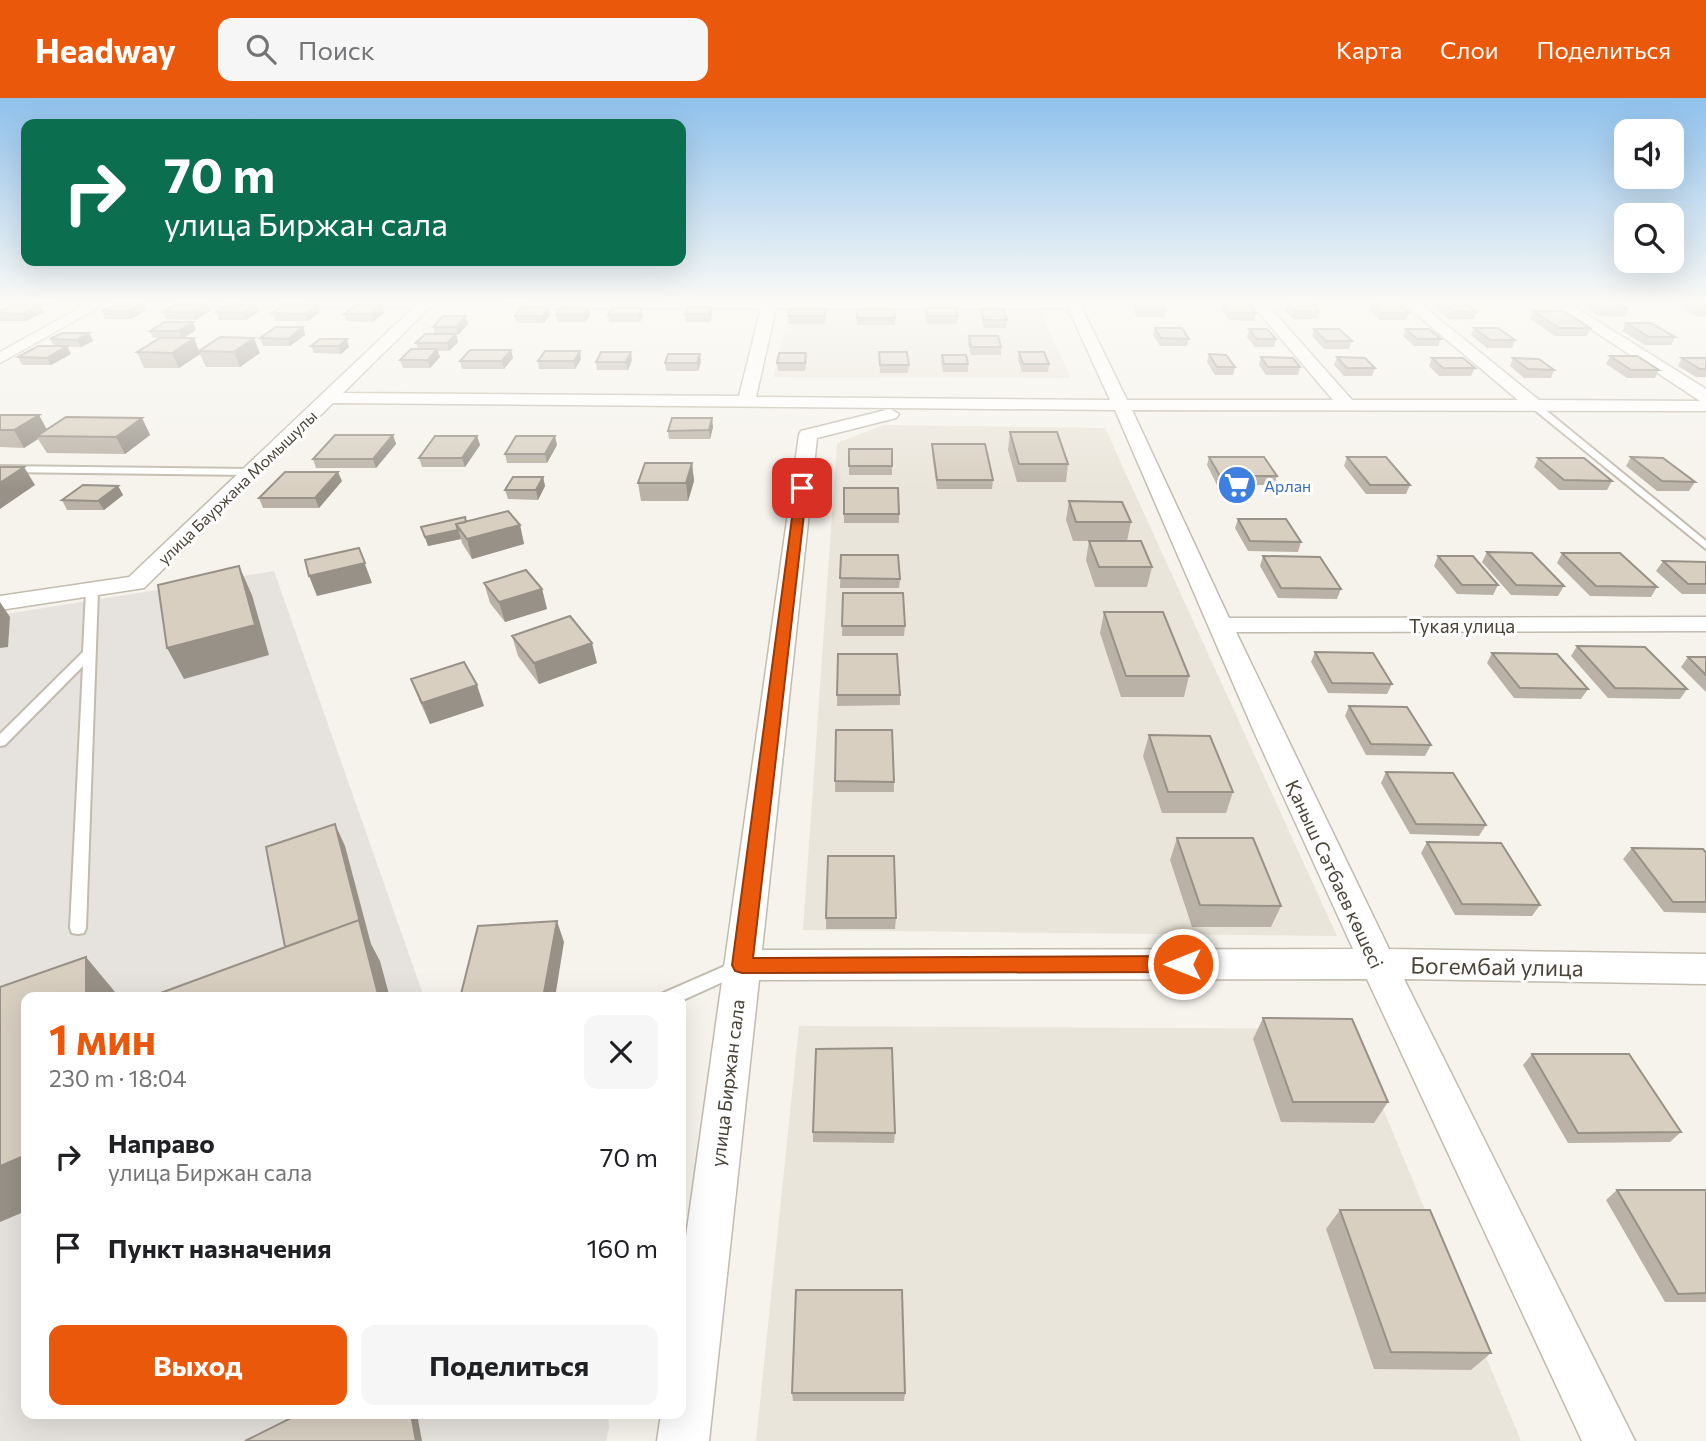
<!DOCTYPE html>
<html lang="ru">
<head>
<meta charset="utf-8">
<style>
  body { margin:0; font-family:Commissioner,sans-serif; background:#f6f6f6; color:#202124; height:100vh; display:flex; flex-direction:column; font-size:26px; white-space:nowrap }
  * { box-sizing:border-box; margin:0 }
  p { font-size:23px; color:#757577 }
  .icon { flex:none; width:38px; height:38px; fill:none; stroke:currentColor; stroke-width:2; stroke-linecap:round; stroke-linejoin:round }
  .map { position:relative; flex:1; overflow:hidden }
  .sheet { position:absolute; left:21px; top:894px; width:665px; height:427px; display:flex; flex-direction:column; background:#fff; border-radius:14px; box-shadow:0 7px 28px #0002 }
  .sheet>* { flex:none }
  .banner { position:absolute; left:21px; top:21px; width:665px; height:147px; border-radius:14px; box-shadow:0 7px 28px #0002; background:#0b6e4f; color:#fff; overflow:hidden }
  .buttons { position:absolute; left:1614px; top:21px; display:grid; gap:14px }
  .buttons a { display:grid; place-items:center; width:70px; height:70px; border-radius:14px; background:#fff; box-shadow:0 7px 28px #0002; font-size:35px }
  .pin { position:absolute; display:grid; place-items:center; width:60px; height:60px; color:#fff; margin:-30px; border-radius:14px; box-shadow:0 4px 10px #0006 }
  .me { position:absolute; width:77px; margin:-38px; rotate:270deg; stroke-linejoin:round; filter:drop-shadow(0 0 5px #0008) }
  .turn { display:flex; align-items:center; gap:24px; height:147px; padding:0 28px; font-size:32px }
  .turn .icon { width:91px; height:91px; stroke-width:2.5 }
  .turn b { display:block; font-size:49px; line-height:60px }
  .round { display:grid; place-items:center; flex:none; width:74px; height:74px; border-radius:14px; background:#f6f6f6 }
  .headline { display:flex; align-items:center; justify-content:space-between; height:119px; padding:0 28px }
  h1 { font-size:42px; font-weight:700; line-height:52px; color:#ea580c }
  .button { display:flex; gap:14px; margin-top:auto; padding:14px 28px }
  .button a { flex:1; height:80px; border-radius:14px; background:#ea580c; color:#fff; font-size:28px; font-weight:700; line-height:80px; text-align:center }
  .button a+a { background:#f6f6f6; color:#202124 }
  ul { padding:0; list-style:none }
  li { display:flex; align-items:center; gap:21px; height:91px; padding:0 28px }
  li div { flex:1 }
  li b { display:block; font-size:26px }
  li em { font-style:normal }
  header { display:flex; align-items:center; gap:42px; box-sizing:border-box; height:98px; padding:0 35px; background:#ea580c; color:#fff }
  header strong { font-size:33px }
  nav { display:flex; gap:38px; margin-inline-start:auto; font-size:24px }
  .search { width:490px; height:63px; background:#f6f6f6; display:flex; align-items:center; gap:18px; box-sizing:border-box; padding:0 24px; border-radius:14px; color:#757577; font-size:26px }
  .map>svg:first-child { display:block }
  .residential { fill:#eae5da }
  .industrial { fill:#e6e2dd }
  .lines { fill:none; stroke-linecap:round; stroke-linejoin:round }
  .lane-casing { stroke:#c2bbae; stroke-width:4 }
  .street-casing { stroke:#c2bbae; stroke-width:3 }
  .path { stroke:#c4b79f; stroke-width:2.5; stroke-dasharray:2 2; stroke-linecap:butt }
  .lane { fill:#fff; fill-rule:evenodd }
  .street { fill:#fff; fill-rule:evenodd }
  .wall { fill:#bab2a6 }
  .shaded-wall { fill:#979187 }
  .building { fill:#d8cfc1; stroke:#979187; stroke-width:2 }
  .route { fill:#ea580c; stroke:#983908; stroke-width:2 }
  .labels { text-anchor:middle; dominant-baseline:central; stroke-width:6; stroke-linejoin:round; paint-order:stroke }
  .far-shop-label { font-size:16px; fill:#366cbe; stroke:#fff; text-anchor:start }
  .far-street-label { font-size:16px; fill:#4b4439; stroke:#fff }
  .street-label { font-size:19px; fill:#4b4439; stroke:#fff }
  .near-street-label { font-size:23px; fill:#4b4439; stroke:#fff }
</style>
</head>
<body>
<header>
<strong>Headway</strong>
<div class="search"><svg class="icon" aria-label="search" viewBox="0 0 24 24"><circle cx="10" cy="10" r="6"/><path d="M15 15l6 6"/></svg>Поиск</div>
<nav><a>Карта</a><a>Слои</a><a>Поделиться</a></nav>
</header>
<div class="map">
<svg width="1706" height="1343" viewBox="0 0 1706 1343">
  <rect width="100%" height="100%" fill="#f6f3ec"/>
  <path class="residential" d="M789,213H1040L1071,280L773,279Z
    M884,327L1105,330L1337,838L803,832L837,345Z
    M799,928L1350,931L1521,1343H756Z"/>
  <path class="industrial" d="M274,473L424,899L26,900V1316H608L609,1330L606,1343H0V517Z"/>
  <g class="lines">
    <g class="lane-casing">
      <path id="lane" d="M1531,305H1537L1706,443V451L1531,309Z
        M0,368L251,371L256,374L251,377L0,374Z
        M92,489L98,492L86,830L84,835L78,836L72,835L70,830L83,568L5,647L0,648V636L83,554L86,492Z
        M741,861L747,863L750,868L747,873L681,903V900H660L663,895Z"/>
    </g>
    <g class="street-casing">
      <path id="street" d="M90,204H108L0,265V254Z
        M199,204H435L343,295L739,298L761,210H552L547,209L546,204H1079L1127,302H1333L1250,204H1265L1352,302H1518L1402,204H1418L1539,302L1700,303L1550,204H1567L1706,291V313L1132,312L1229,520L1706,519V533L1236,534L1389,851L1706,856V886L1404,881L1635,1343H1582L1367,881L759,882L709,1343H657L661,1316H681V1174L799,337L801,333L890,311L899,316L896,320L817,340L762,852L1353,851L1255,636L1115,312L333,305L144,490L0,512V498L129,479L414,209L206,208ZM776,210H1068L1110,302L756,299Z"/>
    </g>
    <path class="path" d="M452,205L531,206"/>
    <use href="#lane" class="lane"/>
    <use href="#street" class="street"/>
  </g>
  <path class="wall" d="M26,204H59L52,208L40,207L44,214L26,223H0V213L27,207Z
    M1133,204H1161L1166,211L1165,219H1137L1132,210Z
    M1222,204L1256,215L1254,223L1229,222L1220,211Z
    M1437,204H1464L1476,214L1474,221H1449L1435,210Z
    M1588,204H1615L1628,211L1624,219L1598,218L1585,210Z
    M1685,204H1706V219H1698L1682,211Z
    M143,205L146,212L131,221H105L102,213Z
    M1287,205L1320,214L1318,221H1293L1285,212Z
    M1371,205L1409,215L1406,222H1380L1369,212Z
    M588,210L590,217L585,224H558L556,217Z
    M612,210L643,218L640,224H609L608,217Z
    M926,210L958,218L957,226H926Z
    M826,211L825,226H789L788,218Z
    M857,211L895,220V227H857Z
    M981,211L1007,222L1006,230H984L981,219Z
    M210,213L196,222L166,221L163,214Z
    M1533,213L1590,230L1587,238H1555L1530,221Z
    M216,214H259L246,222H219Z
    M320,214L308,223H275L272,215Z
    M384,215L373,224L346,223L344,216Z
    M550,216L544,225H516L515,218Z
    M685,216L712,217L710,224H686Z
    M1626,225L1675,239L1671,247H1645L1622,233Z
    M468,226L458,237H456L458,244L449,253H438L440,259L430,270H403L400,262L418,251L416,245L435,236L433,229Z
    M303,229L305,237L290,248H263L260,240Z
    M1155,230L1189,241L1187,248H1160L1153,237Z
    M1474,230L1515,242L1512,250H1487L1471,237Z
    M1249,231L1276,241L1274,249H1255L1247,239Z
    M1314,231L1352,243L1349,251H1324L1312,238Z
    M1406,231L1441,241L1438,248H1414L1403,238Z
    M196,232L183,240H194L199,253L260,255L240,269H206L200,256L179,270H144L137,254L159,240H153L150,233Z
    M89,235L93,243L81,249H67L71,256L51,267H22L18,259L54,248L50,241Z
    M969,238L1001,249V257H971L968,246Z
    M320,241L349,249L341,256L314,255L311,248Z
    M511,252L513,260L504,271H462L460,263Z
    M580,253L581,261L575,271H539L538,263Z
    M879,254L909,267L908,275H880Z
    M1019,254L1049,266L1048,274H1022L1018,262Z
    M1209,256L1235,269L1233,277H1215L1207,264Z
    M942,257L968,266V274H943L941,264Z
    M1610,258L1659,272L1655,280H1627L1606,266Z
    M1261,259L1300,269L1298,277H1266L1259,267Z
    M1337,259L1375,270L1372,278H1344L1334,267Z
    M1432,260L1475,270L1471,278H1439L1429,268Z
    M1513,260L1554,272L1551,280H1524L1510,268Z
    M1682,260H1706V279H1696L1678,268Z
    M632,262L628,272H597L596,264Z
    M807,263L805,273H778L777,265Z
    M701,264L698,273H666L665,265Z
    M0,317H39L47,332L142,320L150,337L125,356L47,355L38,341L24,350L0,349Z
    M713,329L710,341H669L668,333Z
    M1010,334L1068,366L1066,384H1017L1008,352Z
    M393,337L396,346L376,370H316L313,361Z
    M477,338L480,347L465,369H422L419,360Z
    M932,346L993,382L992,391H937L932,355Z
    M557,347L547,365H507L505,356Z
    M849,351L892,368V377H849Z
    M1209,359L1277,378L1274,387H1217L1207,367Z
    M1347,359L1410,387L1406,396H1366L1344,368Z
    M1631,359L1695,384L1689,393H1657L1626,368Z
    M1538,360L1612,383L1607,392H1559L1534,369Z
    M692,365L694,383L688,403H641L638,385Z
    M543,379L545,388L538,402L508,401L505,392Z
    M342,383L319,410H263L259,400Z
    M118,388L123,397L104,412H67L62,402Z
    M844,390L899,416V425H844Z
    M1069,403L1131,424L1127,443L1152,469L1147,489H1095L1086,462L1089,443H1073L1066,422Z
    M1238,421L1301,444L1298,454L1248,453L1235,430Z
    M466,424L520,427L524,446L472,461L462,445L461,441L428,448L421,429Z
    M1487,454L1564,488L1558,498L1511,497L1482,464Z
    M1562,455L1657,489L1651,499L1590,498L1557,465Z
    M841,457L900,481L899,490H840Z
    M1263,458L1341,491L1337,501L1278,500L1260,468Z
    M1438,458L1498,487L1493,497L1457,496L1434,468Z
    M1663,463L1706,464V496H1682L1656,473Z
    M484,485L542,491L547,511L505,524L490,505Z
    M843,495L905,528L904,538H842Z
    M1104,514L1189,578L1184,599H1121L1100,535Z
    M512,538L597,565L539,586L518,558Z
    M1577,548L1687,591L1680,601L1608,600L1571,558Z
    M1315,554L1392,586L1387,596L1328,595L1311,564Z
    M1492,555L1588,591L1581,601L1514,600L1487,565Z
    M838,556L900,597V607L837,608Z
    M1688,559H1706V594L1681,569Z
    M411,581L484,608L430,626L419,602Z
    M1349,608L1431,647L1425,658L1366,657L1345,618Z
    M836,632L894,684V694H835Z
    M1149,637L1233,694L1226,715H1162L1143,658Z
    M1386,674L1486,727L1479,738L1410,736L1381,685Z
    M1177,740L1281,808L1271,829H1192L1170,762Z
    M1427,744L1540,807L1532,818L1455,817L1421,755Z
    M1632,750L1706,755V815L1664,814L1623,761Z
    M826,820H896L895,831H826Z
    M1263,920L1388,1004L1374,1025L1281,1024L1253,941Z
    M1532,956L1681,1034L1670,1044L1568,1045L1523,967Z
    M813,1034L895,1035L894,1045L813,1044Z
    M1617,1092H1706V1204H1665L1606,1102Z
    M1340,1112L1491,1255L1471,1272L1374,1271L1326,1131Z
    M792,1295H905L904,1303H793Z"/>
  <path class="shaded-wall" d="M143,205L146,212L131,221L127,214Z
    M207,206L210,213L196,222L193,214Z
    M40,207L44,214L26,223L22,216Z
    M256,207L259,214L246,222L243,215Z
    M318,207L320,214L308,223L305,216Z
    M382,208L384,215L373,224L371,216Z
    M549,209L550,216L544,225L542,218Z
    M712,209V217L710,224L709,216Z
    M588,210L590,217L585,224L584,217Z
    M642,210L643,218L640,224L639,217Z
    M466,218L468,226L458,237L456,229Z
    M193,224L196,232L182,241L179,233Z
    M303,229L305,237L290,248L288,241Z
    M89,235L93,243L81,249L77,242Z
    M456,236L458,244L449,253L447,245Z
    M194,240L200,256L179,270L172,255Z
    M254,240L260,255L240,269L234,254Z
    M347,241L349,249L341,256L339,248Z
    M67,248L71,256L51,267L47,260Z
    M437,251L440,259L430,270L428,262Z
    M511,252L513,260L504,271L502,263Z
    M580,253L581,261L575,271L574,263Z
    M631,254L632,262L628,272L626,264Z
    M700,256L701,264L698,273L697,265Z
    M39,317L48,334L37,338L38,341L24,350L14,332Z
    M142,320L150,337L125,356L116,339Z
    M712,320L713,329L710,341L709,332Z
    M393,337L396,346L376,370L373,361Z
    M477,338L480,347L465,369L462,360Z
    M555,338L557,347L547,365L545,356Z
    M692,365L694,383L688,403L686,385Z
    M24,369L35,387L0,411V385Z
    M338,374L342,383L319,410L315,400Z
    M543,379L545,388L538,402L536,392Z
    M118,388L123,397L104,412L98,403Z
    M520,427L524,446L472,461L467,441Z
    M458,432L461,441L428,448L425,439Z
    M359,450L372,485L317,498L309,478Z
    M239,468L252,497L269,557L184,581L167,550Z
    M542,491L547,511L505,524L499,504Z
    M0,504L10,519L8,549L0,550Z
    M592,545L597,565L539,586L534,565Z
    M477,587L484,608L430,626L422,605Z
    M335,726L345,748L371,846L380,863L390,900H379Z
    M557,823L564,844L555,900H543Z
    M86,859L120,900H86Z
    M26,1057V1113L0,1124V1068Z
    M411,1316H417L422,1343H416Z"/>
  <path class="building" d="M1134,204H1161L1166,211H1138Z
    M1222,204H1246L1256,215H1231Z
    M1440,204H1464L1476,214L1452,213Z
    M1590,204H1615L1628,211H1602Z
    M1687,204H1706V212H1702Z
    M118,205H143L127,214L102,213Z
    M1287,205H1312L1320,214L1295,213Z
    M1371,205H1397L1409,215H1382Z
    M177,206H207L193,214H163Z
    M229,206L256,207L243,215L216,214Z
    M285,206L318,207L305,216L272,215Z
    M14,207H40L22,216L0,215V213Z
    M356,207L382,208L371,216H344Z
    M522,209H549L542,218H515Z
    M561,209L588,210L584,217H556Z
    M688,209H712L709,216H685Z
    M612,210H642L639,217H608Z
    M926,210H956L958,218H927Z
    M790,211H826L825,218H788Z
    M857,211H894L895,220H857Z
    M981,211H1003L1007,222H984Z
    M1533,213H1564L1590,230H1559Z
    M443,218H466L456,229H433Z
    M165,224H193L179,233H150Z
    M1626,225H1651L1675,239H1649Z
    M276,229H303L288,241L260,240Z
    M1155,230H1182L1189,241L1161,240Z
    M1474,230H1498L1515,242H1490Z
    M1249,231H1267L1276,241H1257Z
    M1314,231H1339L1352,243H1326Z
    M1406,231H1429L1441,241H1417Z
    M62,235H89L77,242L50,241Z
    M425,236H456L447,245H416Z
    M969,238H998L1001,249H971Z
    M220,239L254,240L234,254L199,253Z
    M160,240H194L172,255L137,254Z
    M320,241H347L339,248H311Z
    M38,248H67L47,260L18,259Z
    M411,251H437L428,262H400Z
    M470,252H511L502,263H460Z
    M545,253H580L574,263H538Z
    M601,254H631L626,264H596Z
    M879,254H907L909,267H880Z
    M1019,254H1044L1049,266H1023Z
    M779,255H806L805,265H777Z
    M668,256H700L697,265H665Z
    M1209,256L1226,257L1235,269H1217Z
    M942,257H966L968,266H944Z
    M1610,258H1637L1659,272H1631Z
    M1261,259L1293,260L1300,269H1268Z
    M1337,259L1365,260L1375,270H1347Z
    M1432,260H1463L1475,270H1443Z
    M1513,260L1539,261L1554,272L1528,271Z
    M1682,260H1706V271H1700Z
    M0,317H39L14,332H0Z
    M66,319L142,320L116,339L37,338Z
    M672,320H712L709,332L668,333Z
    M1010,334H1057L1068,366H1019Z
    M335,337H393L373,361H313Z
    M435,338H477L462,360H419Z
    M516,338H555L545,356H505Z
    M932,346H985L993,382H937Z
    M849,351H892V368H849Z
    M1209,359H1264L1277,378H1220Z
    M1347,359H1386L1410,387H1370Z
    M1631,359L1663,360L1695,384L1662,383Z
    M1538,360H1584L1612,383L1564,382Z
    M645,365H692L686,385H638Z
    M0,369H24L0,385Z
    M285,374H338L315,400H259Z
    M513,379H543L536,392H505Z
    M83,387L118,388L98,403L62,402Z
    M844,390H898L899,416H844Z
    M1069,403L1122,404L1131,424H1076Z
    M508,413L520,427L467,441L456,426Z
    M465,419L466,424L456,426L458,432L425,439L421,429Z
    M1238,421H1286L1301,444L1250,443Z
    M1089,443H1141L1152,469H1099Z
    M359,450L365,465L309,478L305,462Z
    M1487,454L1532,455L1564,488L1516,487Z
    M1562,455H1620L1657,489L1596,488Z
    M841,457H898L900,481L840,480Z
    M1263,458L1320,459L1341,491L1281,490Z
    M1438,458H1473L1498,487H1462Z
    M1663,463L1706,464V486H1688Z
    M239,468L255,527L167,550L158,487Z
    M526,472L542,491L499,504L484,485Z
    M843,495H903L905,528H842Z
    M1104,514H1163L1189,578H1126Z
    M570,518L592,545L534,565L512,538Z
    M1577,548L1645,549L1687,591L1615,590Z
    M1315,554L1373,555L1392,586L1332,585Z
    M1492,555L1557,556L1588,591L1520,590Z
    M838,556H897L900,597H837Z
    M1688,559H1706V577Z
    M464,564L477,587L422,605L411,581Z
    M1349,608L1407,609L1431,647L1371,646Z
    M836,632H892L894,684L835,683Z
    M1149,637L1210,638L1233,694H1168Z
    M1386,674L1453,675L1486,727L1416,726Z
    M335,726L360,824L359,822L285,849L266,749Z
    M1177,740H1253L1281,808L1200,807Z
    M1427,744L1501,745L1540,807L1462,806Z
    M1632,750L1703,751L1706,755V804H1673Z
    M828,758H894L896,820H826Z
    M359,822L379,900H147Z
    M557,823L543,900H460L478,828Z
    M86,859V900H26V1057L0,1068V889Z
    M1263,920L1352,921L1388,1004H1293Z
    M892,950L895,1035L813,1034L816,951Z
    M1532,956H1629L1681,1034L1578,1035Z
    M1617,1092H1706V1195L1678,1196Z
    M1340,1112H1430L1491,1255L1391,1254Z
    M796,1192H902L905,1295H792Z
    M299,1316H411L416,1343H245Z"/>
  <linearGradient id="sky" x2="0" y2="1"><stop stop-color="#8fc1ec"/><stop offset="0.52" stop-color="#fbfaf6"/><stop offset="1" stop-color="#fbfaf6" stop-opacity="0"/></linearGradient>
  <rect width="1706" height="392" fill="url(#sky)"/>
  <path class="route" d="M802,386L807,390L753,860L1183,858L1190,861L1193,866L1190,872L1183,874L742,875L735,873L732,867L796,390Z"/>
  <defs>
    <g id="supermarket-disc" transform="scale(2.0125)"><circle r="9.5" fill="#3f7fe0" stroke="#fff"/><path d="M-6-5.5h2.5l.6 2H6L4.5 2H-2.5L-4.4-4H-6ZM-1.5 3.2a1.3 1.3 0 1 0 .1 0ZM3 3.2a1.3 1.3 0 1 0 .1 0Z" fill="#fff"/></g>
  </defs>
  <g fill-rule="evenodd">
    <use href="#supermarket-disc" x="1237" y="387"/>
  </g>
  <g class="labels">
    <g class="far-shop-label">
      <text x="1264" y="387">Арлан</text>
    </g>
    <g class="far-street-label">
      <text transform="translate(237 389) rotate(-44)">улица Бауржана Момышулы</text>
    </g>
    <g class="street-label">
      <text x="1462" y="527">Тукая улица</text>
      <text transform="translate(1335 776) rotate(65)">Қаныш Сәтбаев көшесі</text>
      <text transform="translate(727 985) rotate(-83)">улица Биржан сала</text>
    </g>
    <g class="near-street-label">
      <text transform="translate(1497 868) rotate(1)">Богембай улица</text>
    </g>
  </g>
</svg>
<div class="buttons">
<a><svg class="icon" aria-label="sound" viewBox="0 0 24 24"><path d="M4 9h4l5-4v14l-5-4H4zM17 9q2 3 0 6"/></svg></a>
<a><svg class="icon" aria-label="search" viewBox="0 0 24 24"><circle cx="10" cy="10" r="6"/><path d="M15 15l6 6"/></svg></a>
</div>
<div class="pin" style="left:802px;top:390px;background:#d93025"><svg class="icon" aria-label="arrive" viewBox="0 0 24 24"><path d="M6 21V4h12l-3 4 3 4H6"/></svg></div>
<svg class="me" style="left:1183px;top:866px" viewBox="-20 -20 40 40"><circle r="17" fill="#ea580c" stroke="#fff" stroke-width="3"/><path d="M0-11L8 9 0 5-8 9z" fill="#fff"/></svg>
<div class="banner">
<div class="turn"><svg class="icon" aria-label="right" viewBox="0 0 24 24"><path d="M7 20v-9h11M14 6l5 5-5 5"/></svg><div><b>70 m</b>улица Биржан сала</div></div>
</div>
<section class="sheet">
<div class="headline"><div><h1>1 мин</h1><p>230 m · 18:04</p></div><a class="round"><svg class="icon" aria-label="close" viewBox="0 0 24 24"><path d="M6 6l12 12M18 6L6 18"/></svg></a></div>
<ul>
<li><svg class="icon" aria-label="right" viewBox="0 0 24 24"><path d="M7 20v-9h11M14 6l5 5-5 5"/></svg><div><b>Направо</b><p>улица Биржан сала</p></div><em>70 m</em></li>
<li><svg class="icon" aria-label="arrive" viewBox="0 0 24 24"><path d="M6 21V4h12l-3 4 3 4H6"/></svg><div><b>Пункт назначения</b></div><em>160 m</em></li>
</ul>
<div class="button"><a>Выход</a><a>Поделиться</a></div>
</section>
</div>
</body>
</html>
